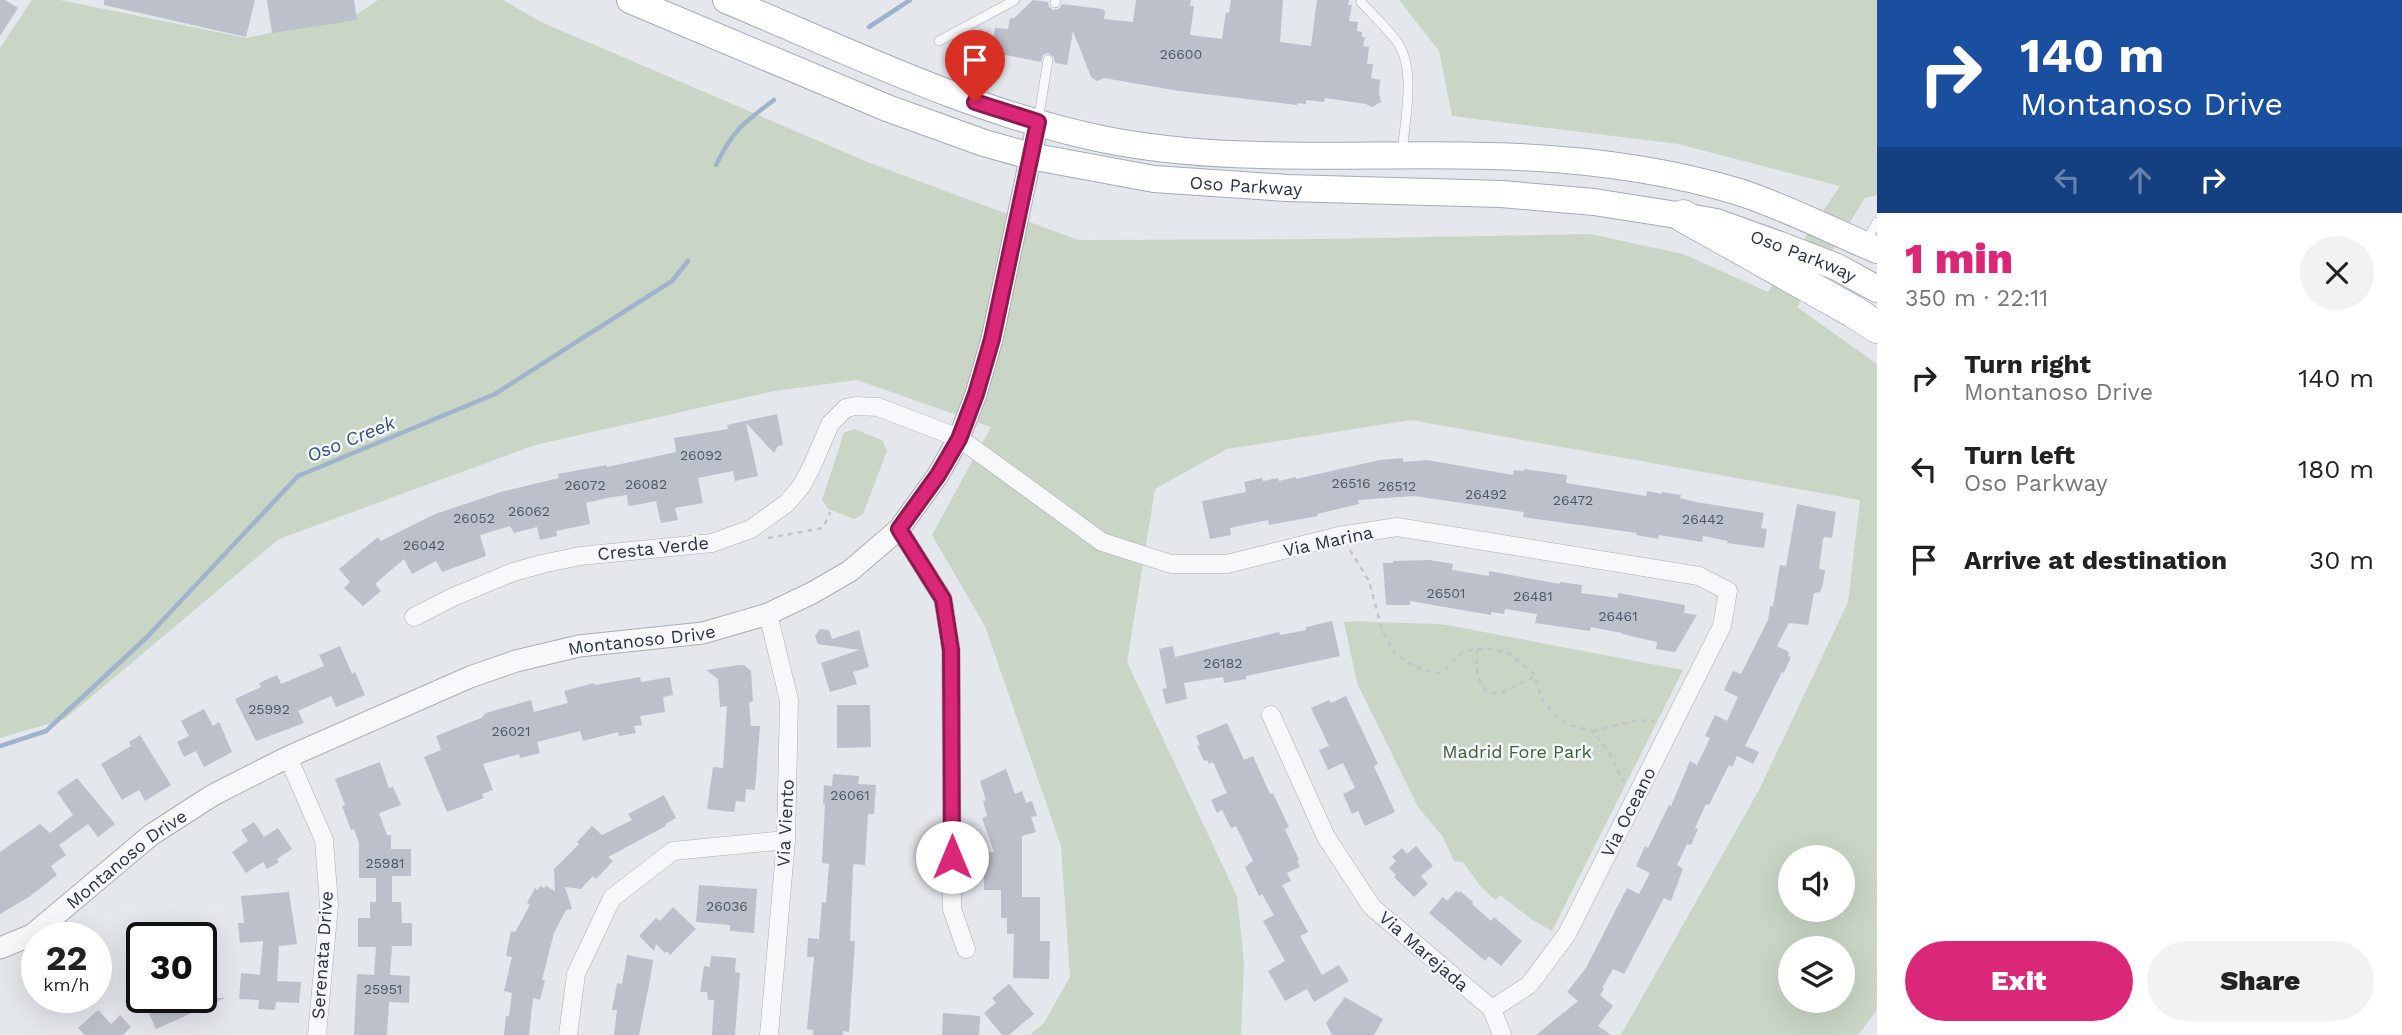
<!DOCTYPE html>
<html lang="en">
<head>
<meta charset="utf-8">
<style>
  body { margin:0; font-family:"Work Sans",sans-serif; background:#f2f2f2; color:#222; height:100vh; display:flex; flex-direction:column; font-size:26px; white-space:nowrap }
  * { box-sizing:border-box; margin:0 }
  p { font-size:23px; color:#767676 }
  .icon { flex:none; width:38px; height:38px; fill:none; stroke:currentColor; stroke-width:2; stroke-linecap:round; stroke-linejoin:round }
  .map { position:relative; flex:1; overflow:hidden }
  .side { display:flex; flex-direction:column; background:#fff; width:525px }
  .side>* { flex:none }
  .hud { background:#1a4fa0; color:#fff; overflow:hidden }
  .controls { position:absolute; left:1778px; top:845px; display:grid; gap:14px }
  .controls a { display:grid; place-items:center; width:77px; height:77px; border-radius:50%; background:#fff; box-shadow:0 7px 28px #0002; font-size:35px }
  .speed { position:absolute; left:21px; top:922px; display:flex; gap:14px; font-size:35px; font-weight:700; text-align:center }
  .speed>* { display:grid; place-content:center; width:91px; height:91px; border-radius:50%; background:#fff; box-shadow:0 7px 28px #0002; line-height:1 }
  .speed small { font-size:18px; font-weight:400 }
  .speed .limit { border:4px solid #111; border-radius:10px; background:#fff; color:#111 }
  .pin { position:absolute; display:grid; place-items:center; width:60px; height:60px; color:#fff; margin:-72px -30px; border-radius:50% 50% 50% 0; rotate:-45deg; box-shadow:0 0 7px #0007 }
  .pin .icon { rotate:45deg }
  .me { position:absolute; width:77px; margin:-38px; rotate:0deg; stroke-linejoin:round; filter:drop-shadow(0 0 5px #0008) }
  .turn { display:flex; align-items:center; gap:24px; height:147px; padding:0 28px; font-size:32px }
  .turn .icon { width:91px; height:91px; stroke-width:2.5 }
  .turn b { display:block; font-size:49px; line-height:60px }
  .lanes { display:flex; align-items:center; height:66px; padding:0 28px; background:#0003; justify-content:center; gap:35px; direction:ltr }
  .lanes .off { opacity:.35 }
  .round { display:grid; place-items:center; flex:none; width:74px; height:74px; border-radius:37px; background:#f2f2f2 }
  .headline { display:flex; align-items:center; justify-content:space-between; height:119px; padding:0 28px }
  h1 { font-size:42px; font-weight:800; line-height:52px; color:#db2777 }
  .cta { display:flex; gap:14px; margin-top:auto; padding:14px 28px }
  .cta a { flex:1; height:80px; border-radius:42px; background:#db2777; color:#fff; font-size:28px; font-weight:800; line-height:80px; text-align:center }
  .cta a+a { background:#f2f2f2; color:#222 }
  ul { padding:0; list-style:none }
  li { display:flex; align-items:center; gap:21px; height:91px; padding:0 28px }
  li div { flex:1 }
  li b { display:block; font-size:26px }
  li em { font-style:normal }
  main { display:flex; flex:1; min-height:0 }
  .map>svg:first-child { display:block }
  .green { fill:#c9d6c5; fill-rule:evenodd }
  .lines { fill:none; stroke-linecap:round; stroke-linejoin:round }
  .stream { stroke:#9fb4cc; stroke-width:4.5 }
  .building { fill:#bbc0ca }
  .service-casing { stroke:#a9aeb7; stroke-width:10 }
  .minor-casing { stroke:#a9aeb7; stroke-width:19 }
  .tertiary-casing { stroke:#a9aeb7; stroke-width:23 }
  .primary-casing { stroke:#a3abb8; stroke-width:28 }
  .motorway-casing { stroke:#8b94a3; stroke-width:33 }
  .path { stroke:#c2c5cb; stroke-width:2.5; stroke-dasharray:5 5; stroke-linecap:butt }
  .service { stroke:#f7f8fa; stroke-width:9 }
  .minor { stroke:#f7f8fa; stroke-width:18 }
  .tertiary { stroke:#f7f8fa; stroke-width:21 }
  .primary { stroke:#fff; stroke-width:26 }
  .motorway { stroke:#fff; stroke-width:32 }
  .route-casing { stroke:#8e194d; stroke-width:18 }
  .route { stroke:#db2777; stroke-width:12 }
  .labels { text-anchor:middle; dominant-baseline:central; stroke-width:5; stroke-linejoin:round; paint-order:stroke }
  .number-label { font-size:14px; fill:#4f5766 }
  .street-label { font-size:18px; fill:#2b3445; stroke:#f4f6f9 }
  .park-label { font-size:18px; fill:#3f6138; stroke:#f4f6f9 }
  .water-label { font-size:19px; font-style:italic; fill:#34527a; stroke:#f4f6f9 }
</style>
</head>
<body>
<main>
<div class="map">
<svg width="1877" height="1035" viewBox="0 0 1877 1035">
  <rect width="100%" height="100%" fill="#e4e7ec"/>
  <path class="green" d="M32,0H60L246,38L356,15L378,0H503L541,22L870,163L1078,240L1322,239L1590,234L1683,254L1768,292L1840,186L1678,144L1452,116L1439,51L1399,0H1877V195L1865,198L1797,307L1877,364V1010L1858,1035H1621L1760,788L1848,602L1860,500L1411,420L1227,449L1155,489L1127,662L1237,896L1244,962L1241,1035H1030L1044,1023L1070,977L1061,846L985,626L932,535L991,427L857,380L774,391L535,445L279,539L65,719L0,738V48ZM1790,858H1843V910H1790ZM1790,948H1843V1001H1790Z
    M854,429L882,440L887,451L863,514L854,519L828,509L822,500L844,433Z
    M1359,621C1389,624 1418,622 1447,625L1683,670L1552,931L1534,921L1500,895L1495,900L1481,887L1463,862L1454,861L1443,837L1418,807L1357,683L1344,622Z"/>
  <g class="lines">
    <path class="stream" d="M869,27L910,0
      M716,165C733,130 743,123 774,100
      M0,746L46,731L147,637L298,476L495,394L672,281L688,261"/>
  </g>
  <path class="building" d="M0,0H5L18,8L0,36Z
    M104,0H255L246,37L104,5Z
    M267,0H354L357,20L272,33Z
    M1033,0L1048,2L1049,7L1053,10L1059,9L1062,4L1102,9L1105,11L1104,19L1133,22L1136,0H1191L1190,6H1194L1190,35L1222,39L1226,12L1229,13L1231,0H1283L1280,42L1311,46L1317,0H1349L1348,5H1352L1349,21L1358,22L1357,31L1362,32V37H1365L1363,46L1369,47L1367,64H1373L1371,78L1380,80L1379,93L1381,102L1372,107L1366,104L1325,98L1324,102L1306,100V104L1297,103V105L1179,91L1104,78L1097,81L1091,77L1073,31L1067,65L1055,63L1054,57L1048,53L1043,55L1041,62L1006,55L1001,57L995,56L992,50L995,28L1008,29L1010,18H1014Z
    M777,414L783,445L778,446L774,453L746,423L758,476L735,481L733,471L698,478L703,503L675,508L678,520L661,523L656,501L631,506L628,505L627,495L607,498L586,503L590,524L556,531L557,536L540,540L537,527L514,533L510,526L480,535L486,556L442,572L436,561L412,574L404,559L375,584L381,591L363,606L344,588L350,582L339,569L378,537L381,541L435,514L501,492L559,478L558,474L606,465L607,467L676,452L674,438L728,429L727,425Z
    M1403,458V462L1427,460L1513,475L1514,470L1524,471V469L1567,475L1566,483L1646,496L1647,491L1662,494V492L1681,495L1680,498L1696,502L1764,513L1761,528L1767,529L1764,548L1727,543L1728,541L1703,536L1702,542L1659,535L1658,539L1636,535L1637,533L1523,517L1524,512L1414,496L1358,500L1359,504L1317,514L1318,516L1269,525L1268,520L1230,528L1231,535L1210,539L1202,501L1246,492L1244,482L1262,478L1263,481L1278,478L1279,481L1296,477V479L1380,460Z
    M1797,504L1836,512L1832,538L1825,537L1823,539L1819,569L1825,570L1823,584L1820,592L1814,593L1808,625L1789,623L1777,646L1789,652L1788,656L1791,657L1784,673L1782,672L1745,746L1759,752L1753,764L1737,756L1732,767L1729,765L1709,805L1706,804L1695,828L1698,829L1691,845L1687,844L1677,865L1683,869L1671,901L1664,898L1624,974L1613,969L1602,988L1604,989L1600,995L1613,1006L1598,1026L1611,1035H1536L1578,1001L1567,992L1586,968L1627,888L1639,894L1650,873L1636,866L1645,846L1648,848L1669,805L1671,806L1690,761L1697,765L1710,738L1705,736L1715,715L1727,721L1738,697L1724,690L1733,671L1741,674L1768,620L1770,606H1773L1780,565L1786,566Z
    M1429,560L1453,564L1452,570L1489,576V571L1560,584V582L1582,585L1581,593L1618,598V593L1685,605L1684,613L1697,615L1675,652L1656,649L1657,642L1622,634V633L1591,627L1590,631L1535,623L1537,614L1505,609L1504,614L1491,612V615L1410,601V605H1386L1383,563H1393V561Z
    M1332,621L1340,656L1246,676V679L1224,683L1223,677L1184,683L1187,699L1166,704L1162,689L1167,688L1159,649L1173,646L1175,657L1279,632L1280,635L1306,630V627Z
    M820,629L829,630L832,639L859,630L869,667L853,672L857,684L830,692L821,663L859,650L818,644L815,636Z
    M340,646L352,674L355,672L365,695L336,707L331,696L298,711L304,723L256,741L235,699L261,687L259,683L277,675L281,684L324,666L319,655Z
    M739,665H744L751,671L753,702H749L751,726H760L755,790L746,789L745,802L736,801L734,812L707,809L713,767L723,768L727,706L720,707L718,679L706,670Z
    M640,677L641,682L670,677L673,695L663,697L665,712L640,716L642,725L634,726L636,733L619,736L618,732L583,741L580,731L537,742L540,753L520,758L519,754L483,764L493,790L482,794L484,798L447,812L424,757L441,750L436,736L481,718L486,713L507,707L531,700L534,712L568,703L564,691L594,683L595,685Z
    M1346,696L1378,764L1374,766L1395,812L1365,826L1358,811L1352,814L1343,794L1355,788L1343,763L1328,770L1319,750L1329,746L1311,708L1329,700L1331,703Z
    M837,705H870L871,747L837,748Z
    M204,709L213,726L219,722L232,752L204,767L196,751L184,757L177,742L189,736L181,721Z
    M1227,723L1244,760L1253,756L1270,794L1273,793L1289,827L1285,829L1299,860L1297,861L1300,867L1287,873L1291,881L1282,885L1308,932L1300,936L1322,975L1339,965L1349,981L1314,1002L1307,989L1285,1001L1268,971L1285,961L1263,921L1274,915L1262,894L1259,896L1245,867L1253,861L1236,826L1231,828L1222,810L1217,813L1211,800L1227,793L1213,762L1209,764L1207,760L1204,761L1197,746L1200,745L1196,736Z
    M140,735L171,785L145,801L139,790L122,800L101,764L131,746L129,742Z
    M380,762L389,788L393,787L401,805L379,813L387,835H391V849H411V876H392V902H401L402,923H412V946H392L390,975L410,976L409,1003L389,1002L387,1035H354L357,974L374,975L376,947H358V918H370V902H376V878H359V843L354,829L351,830L342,806L345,805L335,779Z
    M1006,769L1015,794L1022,791L1026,803L1032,801L1037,816L1031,817L1036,832L1022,836V897H1040V941H1050L1049,979L1013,978L1014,934H1007V918H1001V890H984V852H994L982,818L987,816L983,801L986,800L980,781Z
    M833,774L859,776L858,784L876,785L874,814H868L865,865L854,864L853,866L850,941H855L849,1032L843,1031V1035H813V1030L807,1029L814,957H807L808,938L819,939L822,902L826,903L829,864L822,863L825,804H823L824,785L832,786Z
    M77,778L115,824L98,837L88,824L59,845L66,855L51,866L57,875L29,897L0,914V852L40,824L50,833L73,815L57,792Z
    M664,795L676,818L665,824L666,826L608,857L613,861L596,879L593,876L581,889L565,887L572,909L566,910L554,933L542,980H545L540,1000L533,998L529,1035H504L506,1016H509L512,993L504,991L512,957L506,956L511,931L515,932L530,905L527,903L535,888L538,890L540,886L544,888L546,886L555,891L554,869L579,844L577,842L592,826L602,835L632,820L628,814Z
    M254,822L264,837L278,828L292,849L277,859L279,862L267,869L263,862L246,873L232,852L248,841L241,830Z
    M1416,846L1433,866L1421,876L1428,884L1414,897L1394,877L1396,875L1389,868L1396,861L1392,857L1402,848L1407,854Z
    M699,885L757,889L754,933L730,931V925L696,922Z
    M1456,891L1459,893L1460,891L1473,902L1472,904L1491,921L1494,917L1522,941L1501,966L1489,956L1485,961L1429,913L1443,897L1447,901Z
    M289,892L297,944L279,946L277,981L301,982L299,1003L276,1002L275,1010L258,1009L259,1000L239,999L241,973L260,975L263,941L240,943L238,923H244L241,896Z
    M673,907L696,929L670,955L667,951L665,953L656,944L654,951L639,936L656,918L660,921Z
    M627,955L653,960L650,980L639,1035H614L617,1010H612L617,983L622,984Z
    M711,956L736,958L735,972L740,973L735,1035H712L714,1000H708L707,992H700L704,966L710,967Z
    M1009,984L1034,1014L1009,1035H1002L984,1013L996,1003L992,998Z
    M1345,997L1383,1019L1374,1035H1332L1326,1023Z
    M142,998H225L156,1029Z
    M98,1010L111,1024L120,1015L131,1027L123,1035H85L78,1028Z
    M943,1013L980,1016L979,1035H942Z"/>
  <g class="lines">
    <g class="service-casing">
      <path id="service" d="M1361,2C1373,15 1388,29 1398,43C1416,70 1405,121 1402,152
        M1055,3L1056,0
        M939,41L1015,0
        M1038,121L1048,60
        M1866,242L1877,222"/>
    </g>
    <g class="minor-casing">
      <path id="minor" d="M899,529L943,599L951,650L952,909L966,949
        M768,614L789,700L786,840L769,1035
        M414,617L453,597L513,572L542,564L580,556L712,543L751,529L787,503L802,485L812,466L830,424L846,408L856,406L878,407L959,438L1102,542L1171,564H1227L1339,536L1397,527L1699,576L1728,591L1722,626L1567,934L1529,985L1492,1009
        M1271,715L1326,837L1372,907L1492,1009L1502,1035
        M288,757L324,840L329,905L317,1035
        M568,1035L576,974L612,898L673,851L786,840"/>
    </g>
    <g class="tertiary-casing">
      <g id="tertiary">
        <path id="s1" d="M0,948L32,935L151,835L213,795L288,757L470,677L516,661L579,646L703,633L768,614L812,593L850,571L899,529L938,475L959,438L976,394L992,339L1038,122"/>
      </g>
    </g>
    <g class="primary-casing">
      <g id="primary">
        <path id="s2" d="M630,0L887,108L984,143L1030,156L1154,179L1287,188L1501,194L1594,202L1683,216L1716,222L1780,245L1837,267L1877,289"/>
        <path d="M726,0C846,50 974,113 1102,139C1229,165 1362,152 1490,156C1573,158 1660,168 1739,192C1786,207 1832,231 1877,250"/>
      </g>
    </g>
    <g class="motorway-casing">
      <path id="motorway" d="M1683,216L1854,312L1877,327"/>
    </g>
    <path class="path" d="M768,538L823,528L830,512
      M1350,550L1369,581L1382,630L1395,654L1415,667L1435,673L1442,672L1463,652L1472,650L1486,648L1510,654L1533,673L1543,701L1553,713L1569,725L1593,731L1608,751L1624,782
      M1478,649C1474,662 1477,697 1498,693C1511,691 1522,681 1534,677
      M1593,731L1634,721H1654"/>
    <use href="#service" class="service"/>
    <use href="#minor" class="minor"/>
    <use href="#tertiary" class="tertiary"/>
    <use href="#primary" class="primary"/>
    <use href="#motorway" class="motorway"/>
  </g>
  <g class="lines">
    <g class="route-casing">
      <path id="route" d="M952,857L951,650L943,599L899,529L938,475L959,439L976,394L992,339L1038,122L975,102"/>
    </g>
    <use href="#route" class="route"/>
  </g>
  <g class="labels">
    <g class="number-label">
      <text x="1181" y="54">26600</text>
      <text x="701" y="455">26092</text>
      <text x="1351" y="483">26516</text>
      <text x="646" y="484">26082</text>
      <text x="585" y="485">26072</text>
      <text x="1397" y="486">26512</text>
      <text x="1486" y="494">26492</text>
      <text x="1573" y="500">26472</text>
      <text x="529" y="511">26062</text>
      <text x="474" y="518">26052</text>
      <text x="1703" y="519">26442</text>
      <text x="424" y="545">26042</text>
      <text x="1446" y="593">26501</text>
      <text x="1533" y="596">26481</text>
      <text x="1618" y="616">26461</text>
      <text x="1223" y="663">26182</text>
      <text x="269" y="709">25992</text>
      <text x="511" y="731">26021</text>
      <text x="850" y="795">26061</text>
      <text x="385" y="863">25981</text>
      <text x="727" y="906">26036</text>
      <text x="383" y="989">25951</text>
    </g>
    <g class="street-label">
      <text stroke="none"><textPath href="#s2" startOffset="648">Oso Parkway</textPath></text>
      <text stroke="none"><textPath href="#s2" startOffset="1214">Oso Parkway</textPath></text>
      <text transform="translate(1328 541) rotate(-12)">Via Marina</text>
      <text transform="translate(653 548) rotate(-6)">Cresta Verde</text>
      <text stroke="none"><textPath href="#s1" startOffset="723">Montanoso Drive</textPath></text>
      <text transform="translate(1628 812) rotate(-63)">Via Oceano</text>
      <text transform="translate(785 823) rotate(-87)">Via Viento</text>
      <text stroke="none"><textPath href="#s1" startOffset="156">Montanoso Drive</textPath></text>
      <text transform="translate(1424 951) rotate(41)">Via Marejada</text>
      <text transform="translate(322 955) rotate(-86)">Serenata Drive</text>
    </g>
    <g class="park-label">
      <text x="1517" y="751">Madrid Fore Park</text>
    </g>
    <g class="water-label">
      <text transform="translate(351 439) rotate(-22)">Oso Creek</text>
    </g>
  </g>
</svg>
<div class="controls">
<a><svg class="icon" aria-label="sound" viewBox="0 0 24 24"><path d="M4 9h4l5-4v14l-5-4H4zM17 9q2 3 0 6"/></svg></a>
<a><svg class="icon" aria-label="layers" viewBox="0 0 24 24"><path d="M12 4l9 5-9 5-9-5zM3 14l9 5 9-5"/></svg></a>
</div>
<div class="speed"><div>22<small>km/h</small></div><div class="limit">30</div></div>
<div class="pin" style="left:975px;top:102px;background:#d93025"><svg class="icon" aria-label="arrive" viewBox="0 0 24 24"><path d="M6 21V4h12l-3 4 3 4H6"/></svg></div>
<svg class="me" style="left:952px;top:857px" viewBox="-20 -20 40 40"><circle r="19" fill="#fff"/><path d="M0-13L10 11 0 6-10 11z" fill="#db2777"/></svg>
</div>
<section class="side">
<div class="hud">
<div class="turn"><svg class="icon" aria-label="right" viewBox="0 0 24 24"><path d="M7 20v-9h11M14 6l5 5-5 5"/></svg><div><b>140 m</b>Montanoso Drive</div></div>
<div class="lanes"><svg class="icon off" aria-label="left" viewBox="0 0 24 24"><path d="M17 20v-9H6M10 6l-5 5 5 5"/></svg><svg class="icon off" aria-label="ahead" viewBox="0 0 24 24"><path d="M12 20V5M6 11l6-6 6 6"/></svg><svg class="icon" aria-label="right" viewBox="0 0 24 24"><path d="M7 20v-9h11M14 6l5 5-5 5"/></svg></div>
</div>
<div class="headline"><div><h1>1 min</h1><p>350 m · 22:11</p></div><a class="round"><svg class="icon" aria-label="close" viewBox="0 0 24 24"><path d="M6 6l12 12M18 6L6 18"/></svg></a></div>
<ul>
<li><svg class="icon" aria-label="right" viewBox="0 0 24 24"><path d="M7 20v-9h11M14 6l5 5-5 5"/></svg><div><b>Turn right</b><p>Montanoso Drive</p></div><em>140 m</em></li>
<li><svg class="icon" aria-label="left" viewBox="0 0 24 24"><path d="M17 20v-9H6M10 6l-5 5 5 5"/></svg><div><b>Turn left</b><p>Oso Parkway</p></div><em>180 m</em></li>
<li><svg class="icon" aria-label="arrive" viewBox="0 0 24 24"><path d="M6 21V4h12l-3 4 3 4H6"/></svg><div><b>Arrive at destination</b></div><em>30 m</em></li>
</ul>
<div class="cta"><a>Exit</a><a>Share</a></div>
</section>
</main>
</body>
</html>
